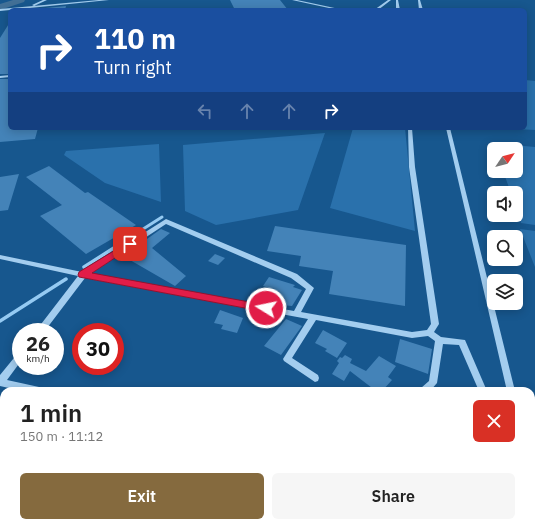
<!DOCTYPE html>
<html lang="en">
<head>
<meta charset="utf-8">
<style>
  body { margin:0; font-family:"IBM Plex Sans",sans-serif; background:#f6f6f6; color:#222; height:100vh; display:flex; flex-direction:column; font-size:15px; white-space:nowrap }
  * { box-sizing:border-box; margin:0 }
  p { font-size:13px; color:#767676 }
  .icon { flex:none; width:22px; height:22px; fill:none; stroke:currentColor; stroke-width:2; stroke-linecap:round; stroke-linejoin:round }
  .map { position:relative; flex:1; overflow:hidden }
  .sheet { position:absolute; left:0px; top:387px; width:535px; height:140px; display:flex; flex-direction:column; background:#fff; border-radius:12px 12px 0 0; box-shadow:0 2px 10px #0003 }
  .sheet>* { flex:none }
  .banner { position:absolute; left:8px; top:8px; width:519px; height:122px; border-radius:6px; box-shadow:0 2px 10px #0003; background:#1a4fa0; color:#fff; overflow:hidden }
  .needle { width:26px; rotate:55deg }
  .tools { position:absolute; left:487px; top:142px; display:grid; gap:8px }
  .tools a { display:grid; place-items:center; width:36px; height:36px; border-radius:6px; background:#fff; box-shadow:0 2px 10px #0003; font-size:20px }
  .speed { position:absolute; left:12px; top:323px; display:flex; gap:8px; font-size:20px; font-weight:700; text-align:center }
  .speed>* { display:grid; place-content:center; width:52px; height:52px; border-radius:50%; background:#fff; box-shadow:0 2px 10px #0003; line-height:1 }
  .speed small { font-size:10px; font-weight:400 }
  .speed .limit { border:6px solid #d22; background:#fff; color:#111 }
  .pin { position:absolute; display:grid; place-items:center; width:34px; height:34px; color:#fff; margin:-17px; border-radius:8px; box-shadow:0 2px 6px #0006 }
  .me { position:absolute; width:44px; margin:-22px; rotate:280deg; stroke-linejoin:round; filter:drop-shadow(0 0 3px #0008) }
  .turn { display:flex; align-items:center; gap:14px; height:84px; padding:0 20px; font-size:18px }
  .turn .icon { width:52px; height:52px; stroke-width:2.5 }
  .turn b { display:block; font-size:28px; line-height:34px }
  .lanes { display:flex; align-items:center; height:38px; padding:0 20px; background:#0003; justify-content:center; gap:20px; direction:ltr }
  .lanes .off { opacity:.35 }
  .round { display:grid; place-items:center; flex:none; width:42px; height:42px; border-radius:6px; background:#f6f6f6 }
  .head { display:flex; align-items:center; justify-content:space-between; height:68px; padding:0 20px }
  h1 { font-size:24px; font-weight:600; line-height:30px }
  .primary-button { display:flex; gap:8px; margin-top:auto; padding:8px 20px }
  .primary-button a { flex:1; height:46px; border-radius:6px; background:#856a3e; color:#fff; font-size:16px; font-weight:600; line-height:46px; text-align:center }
  .primary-button a+a { background:#f6f6f6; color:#222 }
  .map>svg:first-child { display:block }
  .green { fill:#2a71ac }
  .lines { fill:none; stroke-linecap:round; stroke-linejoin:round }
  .stream-far1 { stroke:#95caf2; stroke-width:3 }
  .stream { stroke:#95caf2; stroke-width:3.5 }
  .river { fill:#427097; fill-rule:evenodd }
  .building { fill:#4483b8 }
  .minor { fill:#a3cdef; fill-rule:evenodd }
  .route { fill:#e11d48; stroke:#92132f }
</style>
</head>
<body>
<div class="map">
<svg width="535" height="527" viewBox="0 0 535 527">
  <rect width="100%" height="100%" fill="#17578e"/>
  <path class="green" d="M525,80L535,81V130L500,128H525Z
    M353,128H405L415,231L330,208Z
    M325,133L298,210L216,225L185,211L183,145Z
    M493,143L535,147V225L521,223L516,208V193H511L503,171H516V149H495Z
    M159,144L161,202L105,183L64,155L66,151Z
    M520,229L535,231V267Z"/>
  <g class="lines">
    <path class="stream-far1" d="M140,231L162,217"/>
    <path class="stream" d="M84,267L142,230
      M0,321L66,279"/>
    <path class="river" d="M13,0H25L24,2L0,10V4Z"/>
  </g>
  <path class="building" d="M230,0H280L288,10H235Z
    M66,6L65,10H25Z
    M10,22V74H0V38Z
    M0,79H10V128H38L35,139L0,142Z
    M49,166L85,193L88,192L136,225L86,254L40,216L62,205L26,177Z
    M19,174L8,210L0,211V177Z
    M275,226L406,245L405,306L329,294L333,271L299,266L301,256L267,251Z
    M161,229L170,233L152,248L186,276L175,286L123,256Z
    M215,254L225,258L218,265L208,261Z
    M269,277L295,285L293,287L302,290L292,306L282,305L284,300L281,299L283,296L272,292L274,290L263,286Z
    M220,310L243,318L237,333L221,329L223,325L214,323Z
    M257,313L266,317L260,326L251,322Z
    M286,319L302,326L281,355L264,346Z
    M323,330L347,343L337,358L325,351L327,349L315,343Z
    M400,339L432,349L428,374L395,362Z
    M345,355L352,359L350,363L366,371L379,356L396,366L388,377L392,380L382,391H376L350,371L344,381L332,374L339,363L337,361L340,357L342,358Z"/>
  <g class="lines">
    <path class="minor" d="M43,0H47L34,6L32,5Z
      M99,0H109L0,11V9Z
      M292,0H297L344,10H338Z
      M388,0H391L378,10H374Z
      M396,0H398L400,10H396Z
      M418,0H420L423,10H419Z
      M10,75V77L0,78V76Z
      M408,128H412L415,167L439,324L434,332L441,337L465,340L487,391H479L459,345L443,344L437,383L430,391H420L421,388L429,381L435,341L428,336L412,338L316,320L292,358L318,375L319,378L318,381L315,382L284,361L283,359L308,319L85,278L44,332H35L78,276L0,259V255L82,272L166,219L297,274L314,288L301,312L412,332L427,330L431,324L409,167ZM166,224L291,278L306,289L294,311L90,274Z
      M446,128H450L515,391H507Z
      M21,352V361L7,380L39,387L42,388L43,391H22L0,386V375L18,353Z
      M531,469L535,471V496L531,494Z
      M392,523H404L403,527H391Z"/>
  </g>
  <path class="route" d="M130,241L135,244L133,246L92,273L266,305L269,306L271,308L269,311L266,312L79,277L78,275L79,272Z"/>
</svg>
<div class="tools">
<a><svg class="needle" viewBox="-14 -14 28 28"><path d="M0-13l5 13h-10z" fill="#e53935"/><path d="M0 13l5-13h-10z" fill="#767676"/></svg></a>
<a><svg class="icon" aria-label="sound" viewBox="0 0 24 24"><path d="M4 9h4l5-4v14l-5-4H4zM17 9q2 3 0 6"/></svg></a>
<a><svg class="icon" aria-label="search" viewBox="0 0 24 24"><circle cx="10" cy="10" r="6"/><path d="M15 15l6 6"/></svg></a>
<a><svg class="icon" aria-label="layers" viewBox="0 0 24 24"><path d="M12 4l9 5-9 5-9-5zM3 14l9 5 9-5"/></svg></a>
</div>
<div class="speed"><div>26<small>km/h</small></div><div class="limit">30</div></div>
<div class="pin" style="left:130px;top:244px;background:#d93025"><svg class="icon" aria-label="arrive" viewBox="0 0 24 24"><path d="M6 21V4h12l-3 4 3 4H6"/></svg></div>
<svg class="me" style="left:266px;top:308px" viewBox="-20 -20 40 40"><circle r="17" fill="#e11d48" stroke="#fff" stroke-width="3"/><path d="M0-11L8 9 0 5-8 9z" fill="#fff"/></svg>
<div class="banner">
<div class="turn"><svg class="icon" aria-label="right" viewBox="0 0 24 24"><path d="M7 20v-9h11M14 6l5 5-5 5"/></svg><div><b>110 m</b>Turn right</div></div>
<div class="lanes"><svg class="icon off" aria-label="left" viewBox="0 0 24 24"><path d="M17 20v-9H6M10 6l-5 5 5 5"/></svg><svg class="icon off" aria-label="ahead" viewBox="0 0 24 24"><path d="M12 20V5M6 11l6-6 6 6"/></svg><svg class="icon off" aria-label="ahead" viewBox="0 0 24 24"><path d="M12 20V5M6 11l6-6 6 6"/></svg><svg class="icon" aria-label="right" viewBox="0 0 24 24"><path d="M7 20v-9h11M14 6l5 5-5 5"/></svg></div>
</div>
<section class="sheet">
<div class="head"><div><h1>1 min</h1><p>150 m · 11:12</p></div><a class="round" style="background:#d93025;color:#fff"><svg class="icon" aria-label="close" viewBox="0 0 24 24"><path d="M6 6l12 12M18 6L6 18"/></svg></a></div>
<div class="primary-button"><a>Exit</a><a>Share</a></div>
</section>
</div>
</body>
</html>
